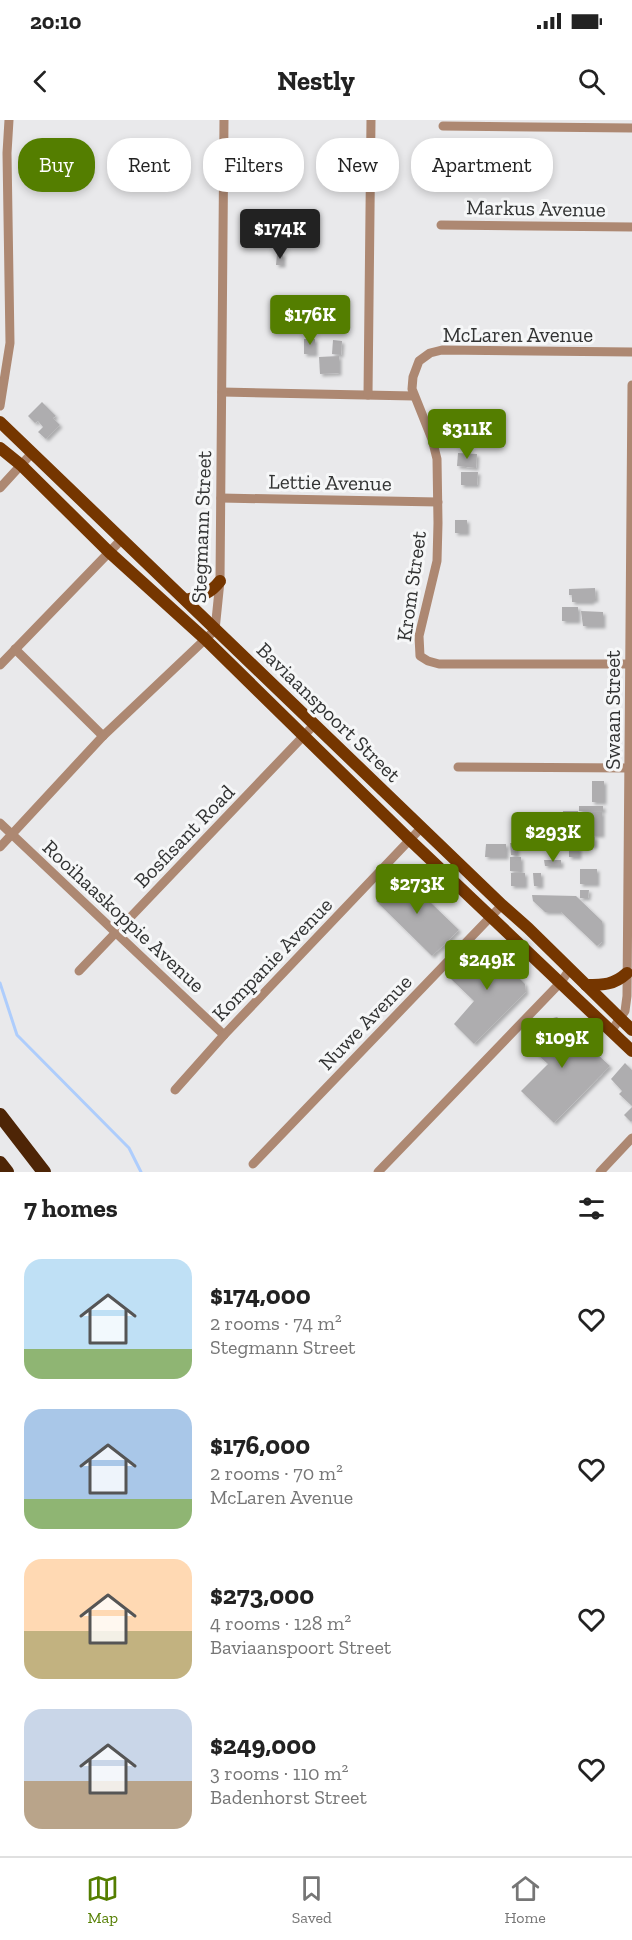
<!DOCTYPE html>
<html lang="en">
<head>
<meta charset="utf-8">
<style>
  body { margin:0; font-family:"Zilla Slab",serif; background:#f6f6f6; color:#222; height:100vh; display:flex; flex-direction:column; font-size:22px; white-space:nowrap }
  * { box-sizing:border-box; margin:0 }
  p { font-size:20px; color:#767676 }
  .icon { flex:none; width:33px; height:33px; fill:none; stroke:currentColor; stroke-width:2; stroke-linecap:round; stroke-linejoin:round }
  .map { position:relative; height:1052px; overflow:hidden }
  .details { display:flex; flex-direction:column; background:#fff; flex:1 }
  .details>* { flex:none }
  .hud { position:absolute; left:18px; top:18px; width:597px; height:54px; display:flex; gap:12px }
  .price { position:absolute; translate:-50% -51px; padding:0 14px; border-radius:6px; background:#547e00; color:#fff; font-size:20px; line-height:39px; filter:drop-shadow(0 2px 3px #0008) }
  .price::after { content:''; position:absolute; left:50%; top:36px; width:18px; height:14px; margin-left:-9px; background:inherit; clip-path:polygon(0 0,100% 0,50% 100%) }
  .price.selected { background:#222; color:#fff }
  ul { padding:0; list-style:none }
  li { display:flex; align-items:center; gap:18px; height:150px; padding:0 24px }
  li span { display:grid; place-items:center; flex:none; width:168px; height:120px; border-radius:18px; color:#555 }
  li>.icon { margin-inline-start:auto }
  span .icon { width:72px; height:72px; fill:#fffc; stroke-width:1 }
  li b { font-size:26px }
  h2 { display:flex; justify-content:space-between; align-items:center; height:72px; padding:0 24px; font-size:26px }
  .pill { padding:0 21px; border-radius:24px; background:#fff; box-shadow:0 3px 9px #0003; font-size:21px; line-height:54px }
  .pill.selected { background:#547e00; color:#fff }
  .status { display:flex; justify-content:space-between; align-items:center; height:42px; padding:0 30px; background:#fff; direction:ltr }
  .status svg { height:16px; fill:currentColor }
  header { display:flex; justify-content:space-between; align-items:center; height:78px; padding:0 24px; background:#fff; font-size:27px; font-weight:700 }
  .tab-bar { display:flex; justify-content:space-around; align-items:center; height:84px; border-top:2px solid #e0e0e0; background:#fff; font-size:16px; color:#767676 }
  .tab-bar a { display:grid; justify-items:center; gap:3px }
  .tab-bar .selected { color:#547e00 }
  .map>svg:first-child { display:block }
  .lines { fill:none; stroke-linecap:round; stroke-linejoin:round }
  .stream { stroke:#aecdfc; stroke-width:3 }
  .building { fill:#aeadaf; filter:url(#shadow) }
  .minor { stroke:#ad8872; stroke-width:9 }
  .major { stroke:#753600; stroke-width:12 }
  .highway { stroke:#4e2506; stroke-width:14 }
  .labels { text-anchor:middle; dominant-baseline:central; stroke-width:6; stroke-linejoin:round; paint-order:stroke }
  .street-label { font-size:21px; fill:#323333; stroke:#f6f7f8 }
</style>
</head>
<body>
<div class="status"><b>20:10</b><svg viewBox="0 0 49 12"><path d="M0 12V9h3v3zM5 12V6h3v6zM10 12V3h3v9zM15 12V0h3v12zM26 1h20v11H26zM47 4h2v5h-2z"/></svg></div>
<header><svg class="icon" aria-label="back" viewBox="0 0 24 24"><path d="M15 5l-7 7 7 7"/></svg>Nestly<svg class="icon" aria-label="search" viewBox="0 0 24 24"><circle cx="10" cy="10" r="6"/><path d="M15 15l6 6"/></svg></header>
<div class="map">
<svg width="632" height="1052" viewBox="0 0 632 1052">
  <defs>
    <filter id="shadow"><feDropShadow dx="2.5" dy="2.5" stdDeviation="1.5" flood-color="#0004"/></filter>
  </defs>
  <rect width="100%" height="100%" fill="#e9e9eb"/>
  <g class="lines">
    <!-- stream -->
    <path class="stream" d="M0 863 17 915 129 1028 141 1052"/>
  </g>
  <!-- building -->
  <g class="building">
    <path d="M277 134H283V145H276Z"/>
    <rect x="304" y="219" width="11" height="15"/>
    <path d="M333 220 342 221 341 235 332 234Z"/>
    <path d="M339 236V253L320 254 319 237Z"/>
    <path d="M42 282 56 296 53 298 60 305 46 319 38 312 43 307 38 301 35 303 28 296Z"/>
    <path d="M458 333 477 334 476 348 457 346Z"/>
    <path d="M461 352H478L477 365H461Z"/>
    <rect x="455" y="400" width="12" height="13"/>
    <path d="M595 468 596 480H592V482H572V475H569V469Z"/>
    <rect x="562" y="487" width="16" height="14"/>
    <path d="M581 491 603 492V506H583Z"/>
    <rect x="592" y="661" width="12" height="21"/>
    <rect x="579" y="686" width="24" height="5"/>
    <rect x="563" y="691" width="15" height="24"/>
    <rect x="588" y="692" width="14" height="23"/>
    <rect x="571" y="717" width="24" height="9"/>
    <rect x="558" y="720" width="9" height="6"/>
    <path d="M510 723H516L517 735H511Z"/>
    <path d="M486 724H506V737H485Z"/>
    <rect x="569" y="727" width="10" height="10"/>
    <path d="M510 737H521V752L510 751Z"/>
    <path d="M544 740H561V746H545Z"/>
    <rect x="580" y="749" width="17" height="15"/>
    <rect x="511" y="753" width="14" height="13"/>
    <path d="M533 753H541V766H534Z"/>
    <path d="M401 754 459 810 432 836 376 781Z"/>
    <path d="M580 770H589L588 778H580Z"/>
    <path d="M532 775 576 776 602 801V822L597 826 561 792H545L533 781Z"/>
    <path d="M484 820 511 845 508 847 525 864 526 872 474 924 454 904 474 881 451 859Z"/>
    <path d="M557 897 610 946 554 1003 521 971 548 944 527 925 553 898Z"/>
    <path d="M625 943 632 950V986L619 974 622 971 611 959Z"/>
    <path d="M632 987V1001L631 1002 624 995Z"/>
  </g>
  <g class="lines">
    <!-- minor -->
    <g class="minor">
      <path d="M443 6 632 8"/>
      <path d="M441 105 632 107"/>
      <path d="M222 272 414 276"/>
      <path d="M368 275 371 0"/>
      <path d="M0 286 10 223 7 33 9 0"/>
      <path d="M0 368 32 333"/>
      <path d="M221 378 438 382"/>
      <path d="M15 529 103 616"/>
      <path d="M630 544H439L428 541 420 536 419 516 437 441 438 403 437 339 432 319 412 269 413 257 419 241 430 233 442 230 632 232"/>
      <path d="M0 545 121 420"/>
      <path d="M458 647 630 648"/>
      <path d="M0 703 224 915"/>
      <path d="M0 727 103 616 215 510 220 461 224 0"/>
      <path d="M79 851 314 605"/>
      <path d="M612 910 625 891 627 876 632 265"/>
      <path d="M175 970 224 915 422 707"/>
      <path d="M253 1044 502 785"/>
      <path d="M378 1052 561 862 570 849"/>
      <path d="M600 1052 632 1018"/>
    </g>
    <!-- major -->
    <g class="major">
      <path d="M0 302 502 785 528 808 632 910"/>
      <path d="M0 328 21 345 109 432 205 519 411 721 632 931"/>
      <path d="M186 480C201 476 210 474 220 461"/>
      <path d="M586 865C603 865 614 865 627 853"/>
    </g>
    <!-- highway -->
    <g class="highway">
      <path d="M0 995 44 1052"/>
      <path d="M0 1043 7 1052"/>
    </g>
  </g>
  <g class="labels">
    <!-- street labels -->
    <g class="street-label">
      <text transform="translate(536 88) rotate(1)">Markus Avenue</text>
      <text x="518" y="214">McLaren Avenue</text>
      <text transform="translate(330 362) rotate(1)">Lettie Avenue</text>
      <text transform="translate(201 407) rotate(-88)">Stegmann Street</text>
      <text transform="translate(411 466) rotate(-82)">Krom Street</text>
      <text transform="translate(612 590) rotate(-90)">Swaan Street</text>
      <text transform="translate(329 592) rotate(44)">Baviaanspoort Street</text>
      <text transform="translate(184 716) rotate(-46)">Bosfisant Road</text>
      <text transform="translate(124 796) rotate(43)">Rooihaaskoppie Avenue</text>
      <text transform="translate(272 839) rotate(-46)">Kompanie Avenue</text>
      <text transform="translate(365 902) rotate(-46)">Nuwe Avenue</text>
    </g>
  </g>
</svg>
<b class="price selected" style="left:280px;top:140px">$174K</b>
<b class="price" style="left:310px;top:226px">$176K</b>
<b class="price" style="left:467px;top:340px">$311K</b>
<b class="price" style="left:553px;top:743px">$293K</b>
<b class="price" style="left:417px;top:795px">$273K</b>
<b class="price" style="left:487px;top:871px">$249K</b>
<b class="price" style="left:562px;top:949px">$109K</b>
<div class="hud">
<a class="pill selected">Buy</a>
<a class="pill">Rent</a>
<a class="pill">Filters</a>
<a class="pill">New</a>
<a class="pill">Apartment</a>
</div>
</div>
<section class="details">
<h2>7 homes<svg class="icon" aria-label="filters" viewBox="0 0 24 24"><path d="M4 7h16M4 17h16"/><circle cx="9" cy="7" r="2"/><circle cx="15" cy="17" r="2"/></svg></h2>
<ul>
<li><span style="background:linear-gradient(#bfe0f5 75%,#8fb573 0)"><svg class="icon" aria-label="home" viewBox="0 0 24 24"><path d="M3 11l9-7 9 7M6 9v11h12V9"/></svg></span><div><b>$174,000</b><p>2 rooms · 74 m²</p><p>Stegmann Street</p></div><svg class="icon" aria-label="heart" viewBox="0 0 24 24"><path d="M12 20l-8-8c-3-5 5-10 8-4 3-6 11-1 8 4z"/></svg></li>
<li><span style="background:linear-gradient(#a9c7e8 75%,#8fb573 0)"><svg class="icon" aria-label="home" viewBox="0 0 24 24"><path d="M3 11l9-7 9 7M6 9v11h12V9"/></svg></span><div><b>$176,000</b><p>2 rooms · 70 m²</p><p>McLaren Avenue</p></div><svg class="icon" aria-label="heart" viewBox="0 0 24 24"><path d="M12 20l-8-8c-3-5 5-10 8-4 3-6 11-1 8 4z"/></svg></li>
<li><span style="background:linear-gradient(#ffd9b3 60%,#c2b280 0)"><svg class="icon" aria-label="home" viewBox="0 0 24 24"><path d="M3 11l9-7 9 7M6 9v11h12V9"/></svg></span><div><b>$273,000</b><p>4 rooms · 128 m²</p><p>Baviaanspoort Street</p></div><svg class="icon" aria-label="heart" viewBox="0 0 24 24"><path d="M12 20l-8-8c-3-5 5-10 8-4 3-6 11-1 8 4z"/></svg></li>
<li><span style="background:linear-gradient(#c9d6e8 60%,#b9a48a 0)"><svg class="icon" aria-label="home" viewBox="0 0 24 24"><path d="M3 11l9-7 9 7M6 9v11h12V9"/></svg></span><div><b>$249,000</b><p>3 rooms · 110 m²</p><p>Badenhorst Street</p></div><svg class="icon" aria-label="heart" viewBox="0 0 24 24"><path d="M12 20l-8-8c-3-5 5-10 8-4 3-6 11-1 8 4z"/></svg></li>
</ul>
</section>
<nav class="tab-bar">
<a class="selected"><svg class="icon" aria-label="map" viewBox="0 0 24 24"><path d="M3 6l6-2 6 2 6-2v14l-6 2-6-2-6 2zM9 4v14M15 6v14"/></svg>Map</a>
<a><svg class="icon" aria-label="saved" viewBox="0 0 24 24"><path d="M7 4h10v16l-5-4-5 4z"/></svg>Saved</a>
<a><svg class="icon" aria-label="home" viewBox="0 0 24 24"><path d="M3 11l9-7 9 7M6 9v11h12V9"/></svg>Home</a>
</nav>
</body>
</html>
